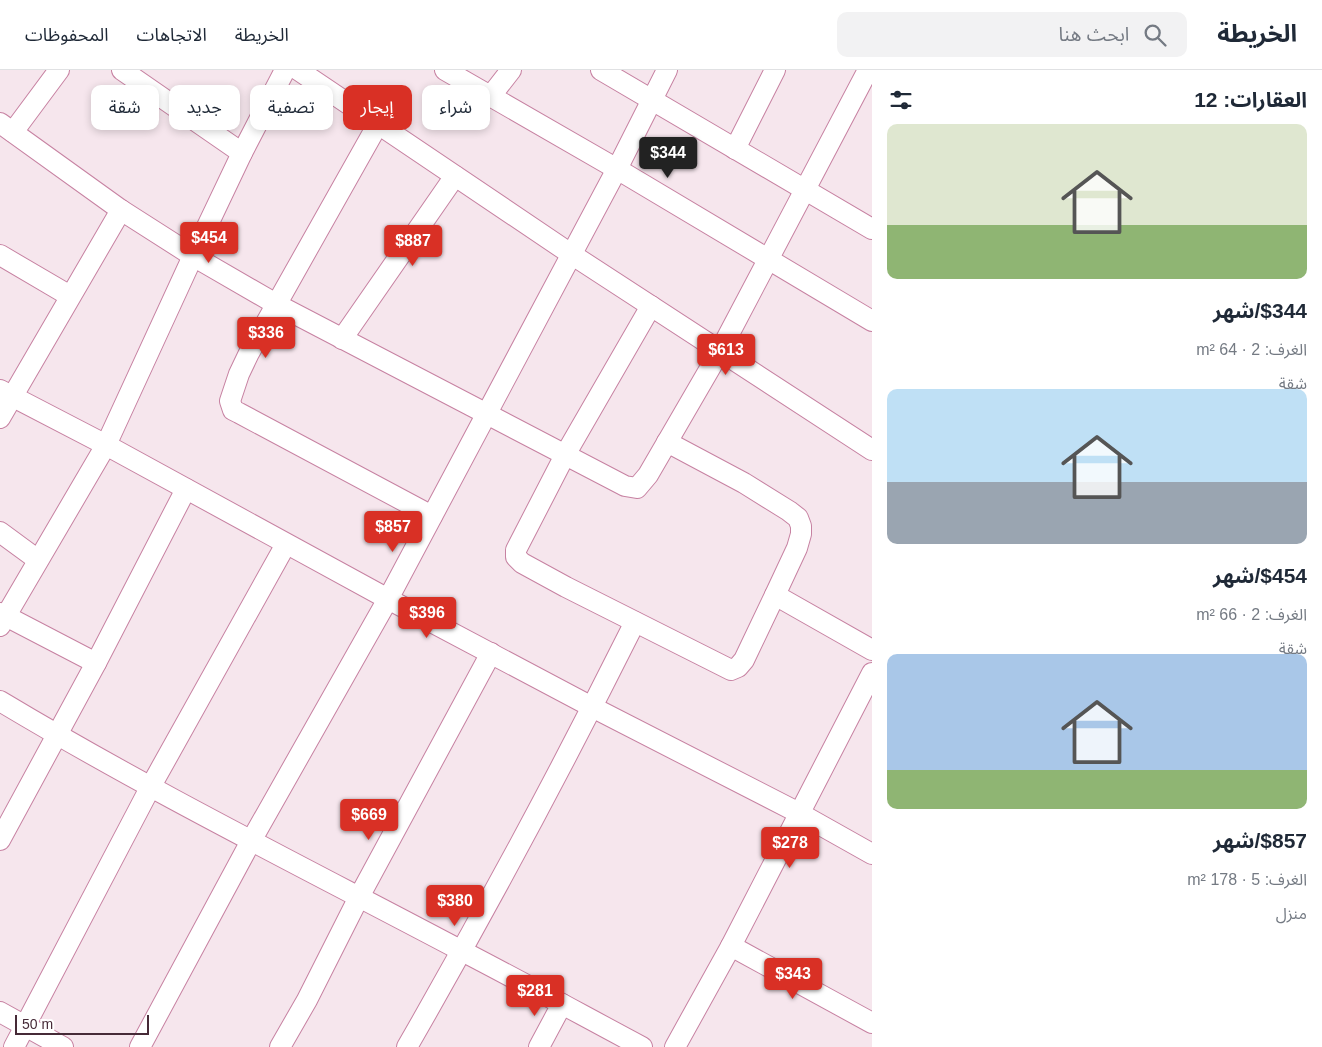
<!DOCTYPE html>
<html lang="ar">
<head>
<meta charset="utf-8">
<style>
  body { margin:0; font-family:Arial,"Noto Sans Arabic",sans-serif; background:#f2f2f3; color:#1f2937; direction:rtl; height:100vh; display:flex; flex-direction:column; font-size:19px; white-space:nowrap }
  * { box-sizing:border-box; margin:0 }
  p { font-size:16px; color:#747a83 }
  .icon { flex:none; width:28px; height:28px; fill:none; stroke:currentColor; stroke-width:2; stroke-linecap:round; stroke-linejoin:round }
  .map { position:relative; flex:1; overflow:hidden; direction:ltr }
  .side { display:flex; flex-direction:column; background:#fff; width:450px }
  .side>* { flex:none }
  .banner { position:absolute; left:15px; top:15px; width:475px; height:45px; direction:rtl; display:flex; gap:10px }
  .scale { position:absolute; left:15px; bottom:12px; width:134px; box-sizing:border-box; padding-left:5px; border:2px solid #462a37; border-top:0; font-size:14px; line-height:18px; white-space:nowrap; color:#462a37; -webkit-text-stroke:4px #fff; paint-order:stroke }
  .price { position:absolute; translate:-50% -42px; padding:0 11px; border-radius:5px; background:#d93025; color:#fff; font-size:16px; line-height:32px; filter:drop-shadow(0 1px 2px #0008) }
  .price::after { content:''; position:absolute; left:50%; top:30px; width:15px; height:11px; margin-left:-8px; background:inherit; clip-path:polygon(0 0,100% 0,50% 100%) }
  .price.selected { background:#222; color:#fff }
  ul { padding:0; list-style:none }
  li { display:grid; align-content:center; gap:10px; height:265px; padding:0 15px }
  li span { display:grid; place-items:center; height:155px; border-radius:10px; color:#555 }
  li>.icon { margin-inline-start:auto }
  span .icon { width:90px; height:90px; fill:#fffc; stroke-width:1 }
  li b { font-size:21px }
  h2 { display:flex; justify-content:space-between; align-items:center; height:60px; padding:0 15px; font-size:21px }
  .pill { padding:0 18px; border-radius:10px; background:#fff; box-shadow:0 2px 8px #0003; font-size:18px; line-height:45px }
  .pill.selected { background:#d93025; color:#fff }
  header { display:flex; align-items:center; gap:30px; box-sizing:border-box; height:70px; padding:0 25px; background:#fff; border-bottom:1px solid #e0e1e3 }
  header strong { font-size:24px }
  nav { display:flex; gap:28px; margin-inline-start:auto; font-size:18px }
  .search { width:350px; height:45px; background:#f2f2f3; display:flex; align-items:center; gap:12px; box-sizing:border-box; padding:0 18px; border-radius:10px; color:#747a83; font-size:19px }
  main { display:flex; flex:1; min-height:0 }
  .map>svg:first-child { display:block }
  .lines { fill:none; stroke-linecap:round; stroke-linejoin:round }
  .minor-casing { stroke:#c782a2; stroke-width:22 }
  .minor { stroke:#fff; stroke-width:20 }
</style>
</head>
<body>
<header>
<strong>الخريطة</strong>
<div class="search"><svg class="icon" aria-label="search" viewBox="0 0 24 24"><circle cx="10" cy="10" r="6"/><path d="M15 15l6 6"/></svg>ابحث هنا</div>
<nav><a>الخريطة</a><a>الاتجاهات</a><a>المحفوظات</a></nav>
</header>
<main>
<section class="side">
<h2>العقارات: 12<svg class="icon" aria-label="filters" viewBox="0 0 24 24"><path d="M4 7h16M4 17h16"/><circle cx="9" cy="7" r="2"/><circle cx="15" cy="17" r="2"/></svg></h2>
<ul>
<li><span style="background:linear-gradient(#dfe7d0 65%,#8fb573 0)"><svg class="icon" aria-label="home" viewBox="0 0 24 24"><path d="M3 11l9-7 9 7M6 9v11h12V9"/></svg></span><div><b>$344/شهر</b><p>الغرف: 2 · 64 m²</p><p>شقة</p></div></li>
<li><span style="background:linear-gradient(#bfe0f5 60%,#9aa5b1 0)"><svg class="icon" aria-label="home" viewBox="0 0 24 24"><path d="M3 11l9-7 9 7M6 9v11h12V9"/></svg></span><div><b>$454/شهر</b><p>الغرف: 2 · 66 m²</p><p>شقة</p></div></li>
<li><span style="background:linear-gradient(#a9c7e8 75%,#8fb573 0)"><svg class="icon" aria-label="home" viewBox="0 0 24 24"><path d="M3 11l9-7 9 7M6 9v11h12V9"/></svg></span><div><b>$857/شهر</b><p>الغرف: 5 · 178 m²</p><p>منزل</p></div></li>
</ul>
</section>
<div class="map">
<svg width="872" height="977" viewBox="0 0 872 977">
  <rect width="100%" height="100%" fill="#f6e6ed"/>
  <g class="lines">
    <defs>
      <g id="minor">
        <path d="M122 0 242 83"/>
        <path d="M298 0 571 184 872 380"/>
        <path d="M445 0 617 99 872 251"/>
        <path d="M601 0 872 159"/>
        <path d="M490 27 511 0"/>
        <path d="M0 53 121 140 193 186 276 234 625 416 637 418 648 405 720 281 868 0"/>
        <path d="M378 54 249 283 239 304 230 331 233 340 239 343 432 446"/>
        <path d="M13 62 59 0"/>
        <path d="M735 79 775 0"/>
        <path d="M0 185 70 226"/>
        <path d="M651 236 565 385 516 480V487L522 493 566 517 731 600 738 597 744 590 775 525"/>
        <path d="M342 269 455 106"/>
        <path d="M0 320 106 375 388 529 592 637 799 743 872 784"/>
        <path d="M0 348 121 140"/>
        <path d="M667 372 744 413 789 441 798 448 801 456V464L797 478 775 525 872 580"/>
        <path d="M0 462 38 490"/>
        <path d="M0 543 96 593"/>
        <path d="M0 556 106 375 193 186 242 83 285 0"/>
        <path d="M0 631C150 721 307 799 462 881 522 912 582 945 642 977"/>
        <path d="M0 770 96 593 186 419"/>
        <path d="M731 876 872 953"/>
        <path d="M0 942 63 977"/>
        <path d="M14 977 151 716 286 474"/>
        <path d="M140 977 251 771 388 529 617 99 667 0"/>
        <path d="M280 977 307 930 359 827 491 583"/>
        <path d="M407 977C487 838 563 696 635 552"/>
        <path d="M539 977 562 934"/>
        <path d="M675 977 731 876 872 603"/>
      </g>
    </defs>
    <!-- minor casing -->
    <use href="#minor" class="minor-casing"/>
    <!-- minor -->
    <use href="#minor" class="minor"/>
  </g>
</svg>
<div class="scale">50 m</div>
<b class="price selected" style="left:668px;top:109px">$344</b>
<b class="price" style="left:209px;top:194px">$454</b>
<b class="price" style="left:413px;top:197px">$887</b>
<b class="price" style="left:266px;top:289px">$336</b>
<b class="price" style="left:726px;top:306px">$613</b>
<b class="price" style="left:393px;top:483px">$857</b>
<b class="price" style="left:427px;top:569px">$396</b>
<b class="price" style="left:369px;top:771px">$669</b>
<b class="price" style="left:790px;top:799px">$278</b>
<b class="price" style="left:455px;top:857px">$380</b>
<b class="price" style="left:793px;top:930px">$343</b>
<b class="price" style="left:535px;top:947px">$281</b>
<div class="banner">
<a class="pill">شراء</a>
<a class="pill selected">إيجار</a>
<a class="pill">تصفية</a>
<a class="pill">جديد</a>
<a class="pill">شقة</a>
</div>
</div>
</main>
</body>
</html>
